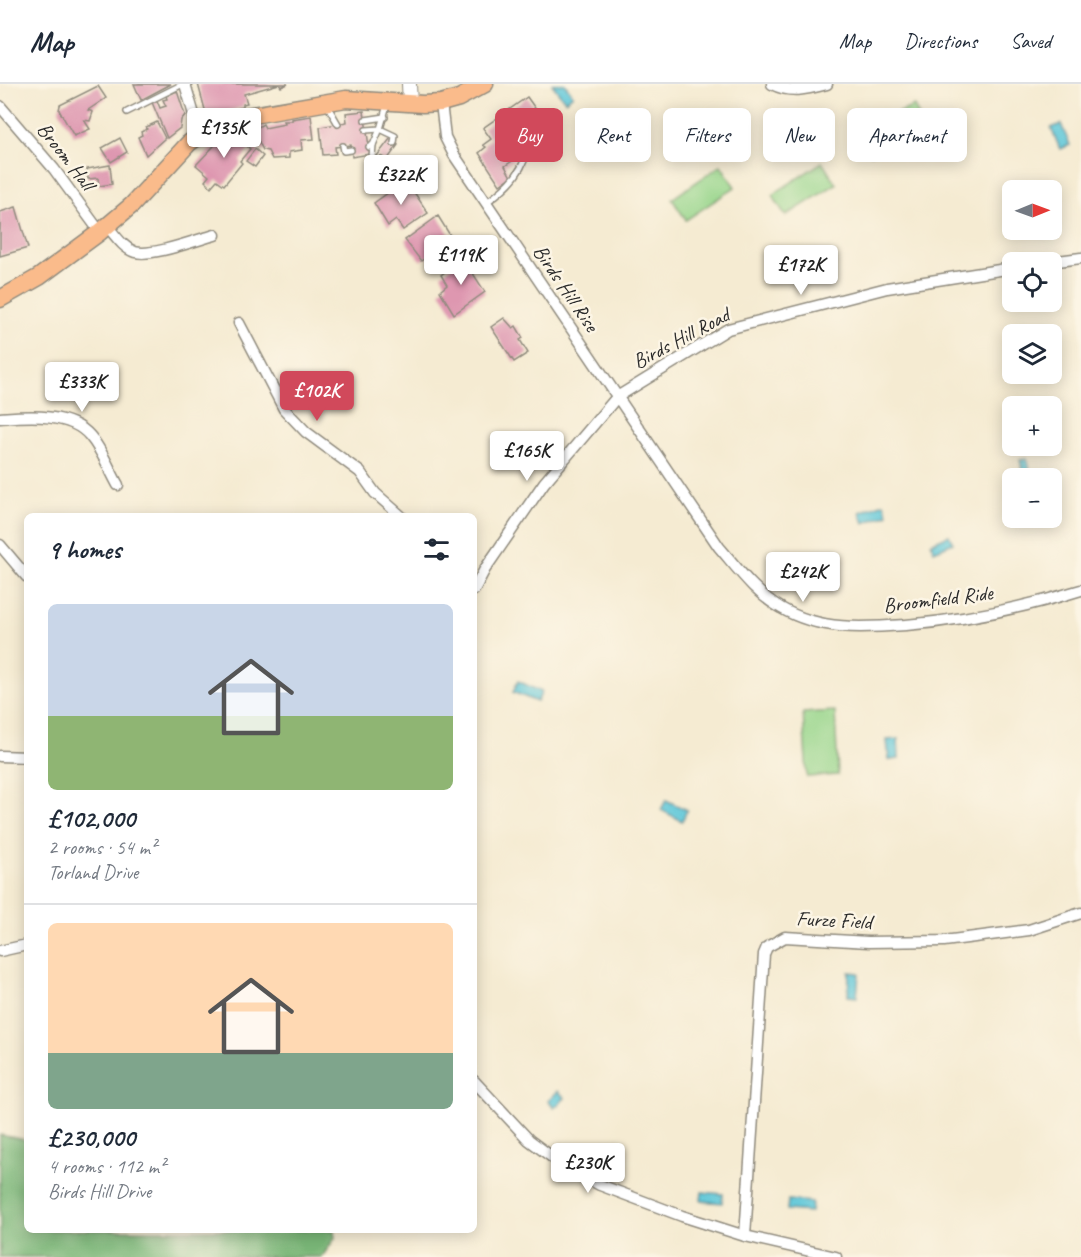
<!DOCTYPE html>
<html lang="en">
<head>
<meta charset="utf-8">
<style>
  body { margin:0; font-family:Caveat,sans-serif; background:#f6f6f7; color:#1f2937; height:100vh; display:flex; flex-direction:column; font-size:22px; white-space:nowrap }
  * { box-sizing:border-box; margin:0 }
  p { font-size:20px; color:#747a83 }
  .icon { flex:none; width:33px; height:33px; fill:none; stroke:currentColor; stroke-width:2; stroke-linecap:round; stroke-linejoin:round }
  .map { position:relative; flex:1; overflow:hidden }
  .panel { position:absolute; left:24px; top:429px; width:453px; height:720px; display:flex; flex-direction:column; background:#fff; border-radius:9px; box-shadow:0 3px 15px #0003 }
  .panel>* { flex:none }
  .banner { position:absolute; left:495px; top:24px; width:495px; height:54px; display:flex; gap:12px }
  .needle { width:39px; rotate:89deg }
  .buttons { position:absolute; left:1002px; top:96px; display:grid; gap:12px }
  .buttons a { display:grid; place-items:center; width:60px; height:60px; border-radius:9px; background:#fff; box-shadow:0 3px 15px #0003; font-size:30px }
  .price { position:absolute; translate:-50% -51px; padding:0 14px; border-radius:6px; background:#fff; color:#222; font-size:20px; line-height:39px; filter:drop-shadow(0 2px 3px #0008) }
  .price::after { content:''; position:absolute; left:50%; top:36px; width:18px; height:14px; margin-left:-9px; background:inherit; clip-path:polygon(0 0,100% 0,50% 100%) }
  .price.selected { background:#d1495b; color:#fff }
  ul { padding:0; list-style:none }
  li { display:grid; align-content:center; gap:12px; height:318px; padding:0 24px }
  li+li { border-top:2px solid #e0e1e3 }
  li span { display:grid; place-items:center; height:186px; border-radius:9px; color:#555 }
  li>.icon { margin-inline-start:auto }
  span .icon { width:108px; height:108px; fill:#fffc; stroke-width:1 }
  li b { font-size:26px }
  h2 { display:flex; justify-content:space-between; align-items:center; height:72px; padding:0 24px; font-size:26px }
  .pill { padding:0 21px; border-radius:9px; background:#fff; box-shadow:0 3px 15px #0003; font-size:21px; line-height:54px }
  .pill.selected { background:#d1495b; color:#fff }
  header { display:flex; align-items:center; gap:36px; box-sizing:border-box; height:84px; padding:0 30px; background:#fff; border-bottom:2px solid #e0e1e3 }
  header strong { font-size:28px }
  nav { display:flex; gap:33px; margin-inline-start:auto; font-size:21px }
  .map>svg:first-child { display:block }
  .green { fill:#97d58b; stroke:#61805b; stroke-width:1.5 }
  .forest { fill:#79b677; stroke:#527051; stroke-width:1.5 }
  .water { fill:#5ec7d9; stroke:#447982; stroke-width:1.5 }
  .building { fill:#de97b0 }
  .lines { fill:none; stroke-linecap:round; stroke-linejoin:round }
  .service-casing { stroke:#908b7e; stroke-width:8 }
  .minor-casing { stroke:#908b7e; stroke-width:13 }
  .tertiary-casing { stroke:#908b7e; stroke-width:16 }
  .primary-casing { stroke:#908b7e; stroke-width:19 }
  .service { stroke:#fff; stroke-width:5 }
  .minor { stroke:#fff; stroke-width:10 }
  .tertiary { stroke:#fff; stroke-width:14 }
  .primary { stroke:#fabb8b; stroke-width:16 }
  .labels { text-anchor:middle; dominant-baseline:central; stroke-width:5; stroke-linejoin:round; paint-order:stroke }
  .street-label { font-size:21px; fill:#2b2b2b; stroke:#fcf5e5 }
</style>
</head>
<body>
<header>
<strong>Map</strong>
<nav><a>Map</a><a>Directions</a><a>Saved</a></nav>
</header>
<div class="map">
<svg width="1081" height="1173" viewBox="0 0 1081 1173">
  <rect width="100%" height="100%" fill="#fcf5e5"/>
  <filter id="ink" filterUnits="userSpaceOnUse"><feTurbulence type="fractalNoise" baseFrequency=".0167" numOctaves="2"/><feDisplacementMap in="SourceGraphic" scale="12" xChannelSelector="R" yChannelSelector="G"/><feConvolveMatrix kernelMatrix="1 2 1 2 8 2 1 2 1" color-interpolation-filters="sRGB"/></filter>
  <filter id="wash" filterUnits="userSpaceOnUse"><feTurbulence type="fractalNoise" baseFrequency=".008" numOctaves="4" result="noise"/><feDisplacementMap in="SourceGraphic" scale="24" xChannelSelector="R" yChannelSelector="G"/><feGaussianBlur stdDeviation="1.35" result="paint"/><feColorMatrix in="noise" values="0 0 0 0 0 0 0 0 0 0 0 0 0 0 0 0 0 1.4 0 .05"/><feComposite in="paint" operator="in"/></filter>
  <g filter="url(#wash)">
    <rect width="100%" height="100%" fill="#f5ebd2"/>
    <!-- green -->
    <g class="green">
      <path d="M914 22 925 45 871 70 860 46Z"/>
      <path d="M822 78 836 100 786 132 772 111Z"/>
      <path d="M721 81 735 103 686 136 672 115Z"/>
      <path d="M835 627 838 691 807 693 803 629Z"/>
    </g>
    <!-- forest -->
    <path class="forest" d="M0 1051 27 1056V1146H334L335 1154 322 1173H0Z"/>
    <!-- water -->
    <g class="water">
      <path d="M552 0H565L573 11 565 17Z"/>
      <path d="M1061 40 1070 61 1060 65 1051 44Z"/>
      <path d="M1027 375 1032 394H1024L1020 376Z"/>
      <path d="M884 419 888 430 864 439 860 428Z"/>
      <path d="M949 451 953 459 934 467 931 459Z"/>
      <path d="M518 597 542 608 537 618 513 608Z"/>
      <path d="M898 655 899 675 889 676 887 656Z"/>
      <path d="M666 716 687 726 682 737 661 726Z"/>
      <path d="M849 888 859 889 857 913 848 912Z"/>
      <path d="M558 1007 565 1014 554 1024 548 1017Z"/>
      <path d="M702 1108 723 1110 722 1119 701 1117Z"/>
      <path d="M788 1116 812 1118 811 1128 787 1126Z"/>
    </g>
    <g id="blocks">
      <!-- building -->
      <g class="building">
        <path d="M134 0H171L141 16Z"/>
        <path d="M198 0H288L281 3 279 0 244 10 247 19 243 20V23L207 33Z"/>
        <path d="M98 2 106 14 88 26 93 28 90 37 84 36 90 45 74 52 59 26 60 21Z"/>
        <path d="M177 7 185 31 181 36 180 44 167 54 151 16 156 14 160 24 166 22 163 16 167 15 166 12Z"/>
        <path d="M527 13 544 37 511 61 518 73 505 82 511 93 500 101 479 69 486 63 483 61 491 55 483 44Z"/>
        <path d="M364 27 370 70 352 73 351 61 335 63 336 70 323 71 320 43 347 38 346 29Z"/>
        <path d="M311 32 314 55 301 56 302 66 289 68V74L272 75 268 67 263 66 253 46 263 40 265 44 285 40 284 37H292V35Z"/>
        <path d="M157 38 165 54 146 71 138 53 142 51 141 48 147 45 146 43Z"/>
        <path d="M230 45 250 65 240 77 242 79 224 101 217 96 211 103 205 97 209 92 196 81Z"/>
        <path d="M120 54 127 68 111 78 102 64Z"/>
        <path d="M390 55 398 61 385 79 377 72Z"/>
        <path d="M255 65 263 72 255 83 246 77Z"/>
        <path d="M110 81 112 100 99 102 98 94 88 95 87 85Z"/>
        <path d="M406 96 428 129 403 146 396 136 388 142 374 119Z"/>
        <path d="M16 123 28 164 0 172V128Z"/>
        <path d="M438 132 458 164 434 181 428 172 421 177 405 156Z"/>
        <path d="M463 174 485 208 454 230 440 207 447 201 441 191Z"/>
        <path d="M504 234 513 244 516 242 523 254 520 256 528 269 514 278 491 243Z"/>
      </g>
    </g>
  </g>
  <g filter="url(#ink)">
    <use href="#blocks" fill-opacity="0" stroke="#908b7e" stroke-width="1.5"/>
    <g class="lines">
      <defs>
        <g id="service">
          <path d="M327 21 338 40"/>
          <path d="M127 28 183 0"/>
          <path d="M365 36 385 33"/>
          <path d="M366 46 380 45 387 21"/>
          <path d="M373 61 372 73 378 78 381 76"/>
          <path d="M343 62 344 67 351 66"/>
          <path d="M369 63 373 61 380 45 395 52 394 59"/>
          <path d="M487 118C508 103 527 85 528 58"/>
        </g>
        <g id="minor">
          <path d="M185 0 200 51"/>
          <path d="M772 0C791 10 808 5 827 0"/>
          <path d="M441 19 445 53 454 71 719 463C738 485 756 510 781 524 820 547 863 544 906 541 966 536 1023 524 1081 506"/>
          <path d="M0 22 54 85 100 148"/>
          <path d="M107 142C115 151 123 164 135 168 152 173 196 156 215 151"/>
          <path d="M1050 178 1081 174"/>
          <path d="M239 239 284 325 306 348 360 388 375 409 401 432"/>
          <path d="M0 334C27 332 70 328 90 352 102 366 109 385 118 401"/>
          <path d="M0 461 27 493"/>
          <path d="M474 506 485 485 544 399 617 313 728 245 887 204 1012 184"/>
          <path d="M0 672 27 673"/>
          <path d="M0 867 27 861"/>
          <path d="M474 997 529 1056 560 1079 600 1101 682 1132 745 1152 836 1173"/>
          <path d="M745 1152 764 870 767 863 785 853 868 858 944 857 1029 846 1081 829"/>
        </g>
        <path id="tertiary" d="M409 0 410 20"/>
        <path id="primary" d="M0 215 39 193 100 148 132 121 189 59 209 45 247 32 346 15 423 20 441 19 459 14 485 0"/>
      </defs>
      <!-- service casing -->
      <use href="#service" class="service-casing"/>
      <!-- minor casing -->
      <use href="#minor" class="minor-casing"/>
      <!-- tertiary casing -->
      <use href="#tertiary" class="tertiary-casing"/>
      <!-- primary casing -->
      <use href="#primary" class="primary-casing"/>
      <!-- service -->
      <use href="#service" class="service"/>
      <!-- minor -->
      <use href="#minor" class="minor"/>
      <!-- tertiary -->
      <use href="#tertiary" class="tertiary"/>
      <!-- primary -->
      <use href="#primary" class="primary"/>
    </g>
  </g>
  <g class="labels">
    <!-- street labels -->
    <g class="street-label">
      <text transform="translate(66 72) rotate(52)">Broom Hall</text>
      <text transform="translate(566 204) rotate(56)">Birds Hill Rise</text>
      <text transform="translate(681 254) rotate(-28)">Birds Hill Road</text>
      <text transform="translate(938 515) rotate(-7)">Broomfield Ride</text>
      <text transform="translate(834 836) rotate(3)">Furze Field</text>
    </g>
  </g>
</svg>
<div class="buttons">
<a><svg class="needle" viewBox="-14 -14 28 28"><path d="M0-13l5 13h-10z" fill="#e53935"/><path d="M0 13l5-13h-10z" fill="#747a83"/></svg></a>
<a><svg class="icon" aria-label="locate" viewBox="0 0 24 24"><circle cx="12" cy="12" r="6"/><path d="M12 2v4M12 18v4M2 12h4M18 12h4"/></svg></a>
<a><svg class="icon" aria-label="layers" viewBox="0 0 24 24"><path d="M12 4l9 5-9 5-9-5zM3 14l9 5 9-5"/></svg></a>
<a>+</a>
<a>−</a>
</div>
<b class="price" style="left:224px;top:75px">£135K</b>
<b class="price" style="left:401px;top:122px">£322K</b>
<b class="price" style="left:461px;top:202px">£119K</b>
<b class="price" style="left:801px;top:212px">£172K</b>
<b class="price" style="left:82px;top:329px">£333K</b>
<b class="price selected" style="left:317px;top:338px">£102K</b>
<b class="price" style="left:527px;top:398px">£165K</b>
<b class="price" style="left:803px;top:519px">£242K</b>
<b class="price" style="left:588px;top:1110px">£230K</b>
<div class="banner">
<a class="pill selected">Buy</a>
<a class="pill">Rent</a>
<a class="pill">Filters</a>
<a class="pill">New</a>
<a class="pill">Apartment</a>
</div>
<section class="panel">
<h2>9 homes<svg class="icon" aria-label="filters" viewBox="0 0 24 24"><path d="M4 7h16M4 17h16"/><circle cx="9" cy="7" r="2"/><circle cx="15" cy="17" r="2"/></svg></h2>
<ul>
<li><span style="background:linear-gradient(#c9d6e8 60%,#8fb573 0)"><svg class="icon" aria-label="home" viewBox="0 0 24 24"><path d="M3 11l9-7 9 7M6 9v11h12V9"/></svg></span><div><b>£102,000</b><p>2 rooms · 54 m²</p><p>Torland Drive</p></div></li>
<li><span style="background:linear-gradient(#ffd9b3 70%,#7fa58c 0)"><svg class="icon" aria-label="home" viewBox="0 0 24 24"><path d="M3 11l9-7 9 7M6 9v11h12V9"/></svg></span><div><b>£230,000</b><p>4 rooms · 112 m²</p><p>Birds Hill Drive</p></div></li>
</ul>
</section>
</div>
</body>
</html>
